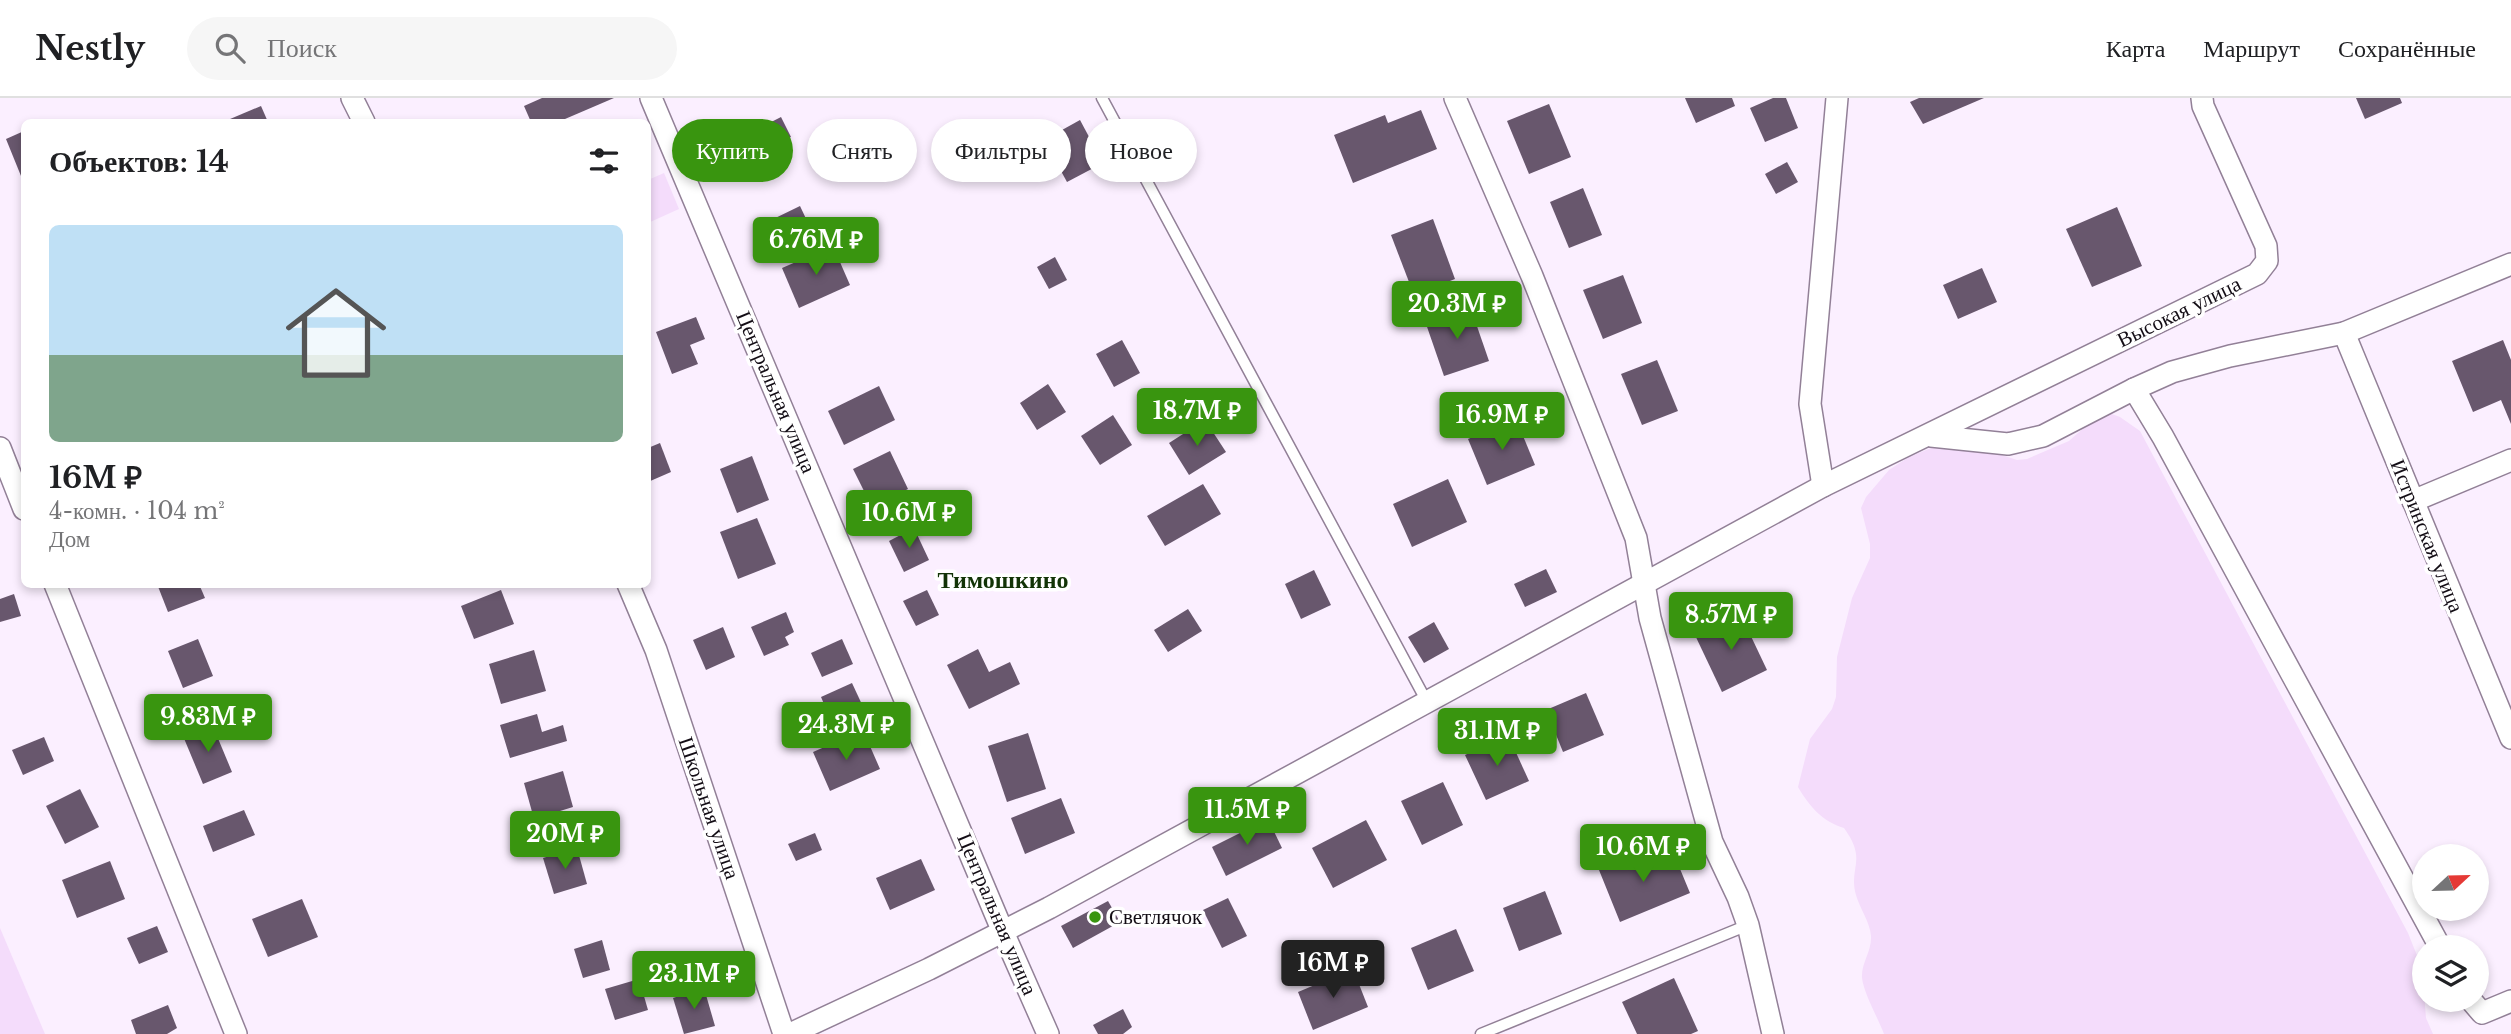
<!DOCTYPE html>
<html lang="ru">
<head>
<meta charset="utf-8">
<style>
  body { margin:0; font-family:"Libre Baskerville",serif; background:#f6f6f6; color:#202124; height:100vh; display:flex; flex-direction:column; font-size:26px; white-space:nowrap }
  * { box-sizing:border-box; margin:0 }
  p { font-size:23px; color:#757577 }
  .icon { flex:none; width:38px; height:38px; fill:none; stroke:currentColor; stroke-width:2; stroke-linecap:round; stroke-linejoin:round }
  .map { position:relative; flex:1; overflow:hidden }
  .side { position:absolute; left:21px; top:21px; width:630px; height:469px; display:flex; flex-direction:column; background:#fff; border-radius:10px; box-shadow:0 4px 10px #0003 }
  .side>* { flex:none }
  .top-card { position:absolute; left:672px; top:21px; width:665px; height:63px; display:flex; gap:14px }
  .needle { width:46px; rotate:68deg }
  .controls { position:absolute; left:2412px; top:746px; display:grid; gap:14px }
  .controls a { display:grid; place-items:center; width:77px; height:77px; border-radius:50%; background:#fff; box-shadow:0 4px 10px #0003; font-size:35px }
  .price { position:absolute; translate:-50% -60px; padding:0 16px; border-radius:7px; background:#39950f; color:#fff; font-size:23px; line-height:46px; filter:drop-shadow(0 2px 4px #0008) }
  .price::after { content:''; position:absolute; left:50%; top:42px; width:21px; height:16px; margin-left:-10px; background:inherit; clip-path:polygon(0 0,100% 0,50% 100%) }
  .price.active { background:#222; color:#fff }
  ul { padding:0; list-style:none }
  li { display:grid; align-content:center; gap:14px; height:371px; padding:0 28px }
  li span { display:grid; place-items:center; height:217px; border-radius:10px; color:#555 }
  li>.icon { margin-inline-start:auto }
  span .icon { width:126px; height:126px; fill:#fffc; stroke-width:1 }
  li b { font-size:30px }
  h2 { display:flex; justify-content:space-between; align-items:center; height:84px; padding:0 28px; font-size:30px }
  .pill { padding:0 24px; border-radius:32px; background:#fff; box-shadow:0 4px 10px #0003; font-size:24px; line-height:63px }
  .pill.active { background:#39950f; color:#fff }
  header { display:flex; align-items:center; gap:42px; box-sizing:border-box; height:98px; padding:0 35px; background:#fff; border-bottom:2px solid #e0e0e0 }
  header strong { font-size:33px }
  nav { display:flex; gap:38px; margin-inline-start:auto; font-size:24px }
  .search { width:490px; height:63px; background:#f6f6f6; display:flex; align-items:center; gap:18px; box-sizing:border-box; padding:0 24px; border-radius:38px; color:#757577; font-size:26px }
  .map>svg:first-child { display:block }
  .green { fill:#f4dcfb }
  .building { fill:#68576d }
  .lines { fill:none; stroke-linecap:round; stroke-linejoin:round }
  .lane-casing { stroke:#928097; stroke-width:13 }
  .street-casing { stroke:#928097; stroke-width:24 }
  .lane { stroke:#fff; stroke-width:10 }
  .street { stroke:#fff; stroke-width:21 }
  .poi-dot { fill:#39950f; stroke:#fff; stroke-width:2.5 }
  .labels { text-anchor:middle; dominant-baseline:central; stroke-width:7; stroke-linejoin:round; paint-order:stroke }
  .street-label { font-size:21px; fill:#130d15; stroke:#fff }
  .poi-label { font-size:21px; fill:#130d15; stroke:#fff; text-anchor:start }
  .quarter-label { font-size:24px; font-weight:bold; fill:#123306; stroke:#fff }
</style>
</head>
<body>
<header>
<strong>Nestly</strong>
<div class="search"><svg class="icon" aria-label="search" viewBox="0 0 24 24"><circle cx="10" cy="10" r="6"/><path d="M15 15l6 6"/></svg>Поиск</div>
<nav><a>Карта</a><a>Маршрут</a><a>Сохранённые</a></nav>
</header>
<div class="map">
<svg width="2511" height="936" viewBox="0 0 2511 936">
  <rect width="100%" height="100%" fill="#fbefff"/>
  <!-- green -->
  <g class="green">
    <path d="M664 75 679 111 648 125V82Z"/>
    <path d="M2109 315 2120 319 2140 333 2408 835 2422 870 2426 920 2433 936H1884C1878 920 1864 896 1862 880 1861 865 1872 853 1871 838 1870 824 1860 811 1856 797 1848 769 1868 763 1844 730 1823 724 1809 708 1798 689L1810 641 1832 611 1836 599 1837 559 1852 500 1870 460V446L1861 410 1866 399 1889 372 1909 359 1931 350 1943 346H1968L2017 362 2027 361 2069 343 2096 319Z"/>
    <path d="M0 830 45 936H0Z"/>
  </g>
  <!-- building -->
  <g class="building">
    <path d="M542 0H614L558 24H531L524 8Z"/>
    <path d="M1685 0H1732L1735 8 1696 25Z"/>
    <path d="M1773 0H1786L1798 30 1765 44 1750 10Z"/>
    <path d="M1919 0H1984L1923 26 1910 4Z"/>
    <path d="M2356 0H2400L2402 5 2365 21Z"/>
    <path d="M1549 6 1571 59 1529 76 1507 23Z"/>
    <path d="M261 8 268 24H223Z"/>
    <path d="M1421 12 1437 51 1353 85 1334 37 1385 17 1388 25Z"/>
    <path d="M781 19 791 39 766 51 771 61 752 71 747 61 733 67 724 48Z"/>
    <path d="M1080 22 1103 65 1067 84 1044 42Z"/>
    <path d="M24 33V76L21 78 6 41Z"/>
    <path d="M1787 64 1798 84 1776 96 1765 76Z"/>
    <path d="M1583 90 1602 137 1569 150 1550 104Z"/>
    <path d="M800 108 809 127 793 135 797 143 773 155 759 128Z"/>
    <path d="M2117 109 2142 168 2092 189 2066 131Z"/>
    <path d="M1433 121 1455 181 1414 197 1391 137Z"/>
    <path d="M833 148 850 187 799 210 782 170Z"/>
    <path d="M1055 159 1067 182 1049 191 1037 169Z"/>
    <path d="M1982 170 1997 204 1958 221 1943 187Z"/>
    <path d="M1623 177 1642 225 1603 241 1583 192Z"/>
    <path d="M1470 208 1489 263 1444 278 1425 223Z"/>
    <path d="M696 219 705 241 690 247 698 266 672 276 656 234Z"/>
    <path d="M1122 242 1140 275 1114 289 1096 256Z"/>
    <path d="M2503 242 2511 262V326L2501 302 2473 314 2452 263Z"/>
    <path d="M1657 262 1678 313 1642 327 1621 276Z"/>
    <path d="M1048 286 1066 314 1037 332 1020 305Z"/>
    <path d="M879 288 895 322 844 347 828 313Z"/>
    <path d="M1113 317 1132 347 1100 367 1081 338Z"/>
    <path d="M1516 321 1535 367 1487 387 1468 341Z"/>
    <path d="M1205 322 1226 354 1189 377 1169 345Z"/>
    <path d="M660 345 671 374 648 384V350Z"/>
    <path d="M890 353 908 391 886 402 882 394 868 401 853 371Z"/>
    <path d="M752 358 769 402 737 415 720 371Z"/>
    <path d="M1448 381 1467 424 1412 449 1393 406Z"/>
    <path d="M1203 386 1221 416 1165 448 1147 418Z"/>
    <path d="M757 420 776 466 738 481 720 434Z"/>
    <path d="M914 430 929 462 904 474 889 443Z"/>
    <path d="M1546 471 1557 494 1525 509 1514 486Z"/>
    <path d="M1314 472 1331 507 1301 521 1285 486Z"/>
    <path d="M157 486H199L205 500 168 514Z"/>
    <path d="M501 492 514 526 474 541 461 508Z"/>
    <path d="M927 492 939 517 916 528 903 503Z"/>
    <path d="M14 496 21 518 0 524V501Z"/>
    <path d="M1188 511 1202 533 1168 554 1154 532Z"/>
    <path d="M1739 513 1767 572 1722 594 1694 535Z"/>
    <path d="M786 514 794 534 785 539 789 547 764 558 751 529Z"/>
    <path d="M1434 524 1449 551 1424 565 1408 539Z"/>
    <path d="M723 529 735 559 706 572 693 542Z"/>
    <path d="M198 541 213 578 183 590 168 553Z"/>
    <path d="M842 541 853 566 822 579 811 555Z"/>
    <path d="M978 551 989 574 1010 564 1020 586 969 611 947 567Z"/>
    <path d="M534 552 546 593 501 606 489 566Z"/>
    <path d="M852 585 865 613 833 627 821 599Z"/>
    <path d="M1586 595 1604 637 1563 654 1546 612Z"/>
    <path d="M537 616 542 634 563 627 567 643 510 660 500 627Z"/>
    <path d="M212 626 232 674 203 686 183 638Z"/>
    <path d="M1028 635 1046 691 1007 704 988 648Z"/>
    <path d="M1508 637 1529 683 1486 702 1465 657Z"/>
    <path d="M44 639 54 663 23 677 12 652Z"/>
    <path d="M866 639 880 671 830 693 813 654 843 641 846 648Z"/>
    <path d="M563 673 573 709 534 721 524 685Z"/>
    <path d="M1443 684 1463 727 1422 747 1401 703Z"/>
    <path d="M80 691 99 729 65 746 46 708Z"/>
    <path d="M1061 700 1075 735 1025 756 1011 720Z"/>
    <path d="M244 712 255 737 213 754 203 728Z"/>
    <path d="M1268 721 1282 750 1226 778 1212 749Z"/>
    <path d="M1366 722 1387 762 1333 790 1312 750Z"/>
    <path d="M815 735 822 752 796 763 788 746Z"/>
    <path d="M1659 748 1668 770 1678 766 1690 795 1620 824 1599 772Z"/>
    <path d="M577 750 587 786 554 796 543 760Z"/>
    <path d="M921 761 935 792 890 812 876 780Z"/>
    <path d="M110 763 125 801 77 820 62 782Z"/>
    <path d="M1545 793 1562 836 1519 853 1503 810Z"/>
    <path d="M1228 800 1247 838 1222 850 1203 812Z"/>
    <path d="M302 801 318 839 268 859 252 821Z"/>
    <path d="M1108 803 1120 824 1073 850 1061 828Z"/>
    <path d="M157 828 168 854 139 866 127 840Z"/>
    <path d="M1456 831 1474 873 1428 892 1411 850Z"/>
    <path d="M602 842 610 872 583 880 574 851Z"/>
    <path d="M1353 871 1368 909 1313 932 1298 894Z"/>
    <path d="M1674 880 1698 933 1691 936H1637L1622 904Z"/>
    <path d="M639 881 648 912 615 922 605 891Z"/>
    <path d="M704 890 715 928 684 936 673 900Z"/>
    <path d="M168 907 177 930 167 936H136L131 922Z"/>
    <path d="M1123 911 1132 929 1123 936H1098L1093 927Z"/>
  </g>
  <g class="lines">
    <defs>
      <g id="lane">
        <path d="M1102 0 1427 604"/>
        <path d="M1481 936 1748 827"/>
      </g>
      <g id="street">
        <path d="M352 0 364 24"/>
        <path d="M651 0 1003 834 1048 936"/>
        <path d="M1455 0 1532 178 1636 440 1650 520 1712 744 1738 799 1748 827 1773 936"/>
        <path d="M2344 235 2511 640"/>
        <path d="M2134 291 2163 339 2440 849"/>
        <path d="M1931 338 2008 346 2043 338 2134 291 2172 274 2230 258 2344 235 2511 166"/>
        <path d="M0 350 24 411"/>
        <path d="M1823 388 1810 306 1837 0"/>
        <path d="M2413 403 2511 362"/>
        <path d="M55 486 236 936"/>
        <path d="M628 486 656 552 784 936"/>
        <path d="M2470 901 2482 915 2511 903"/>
        <path d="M790 936 929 871 1049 810 1823 388 2257 176 2267 163 2266 148 2203 8 2202 0"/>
      </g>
    </defs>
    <!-- lane casing -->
    <use href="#lane" class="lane-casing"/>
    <!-- street casing -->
    <use href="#street" class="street-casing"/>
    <!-- lane -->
    <use href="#lane" class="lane"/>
    <!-- street -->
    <use href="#street" class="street"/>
  </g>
  <!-- markers -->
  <circle class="poi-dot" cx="1095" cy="819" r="7"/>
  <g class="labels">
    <!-- street labels -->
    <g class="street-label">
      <text transform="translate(2179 214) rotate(-26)">Высокая улица</text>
      <text transform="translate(776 294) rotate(67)">Центральная улица</text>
      <text transform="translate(2427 438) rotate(68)">Истринская улица</text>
      <text transform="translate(709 710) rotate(71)">Школьная улица</text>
      <text transform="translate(997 816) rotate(67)">Центральная улица</text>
    </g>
    <!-- poi labels -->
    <g class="poi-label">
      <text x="1109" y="819">Светлячок</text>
    </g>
    <!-- quarter labels -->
    <g class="quarter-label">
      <text x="1003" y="481">Тимошкино</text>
    </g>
  </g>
</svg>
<div class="controls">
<a><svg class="needle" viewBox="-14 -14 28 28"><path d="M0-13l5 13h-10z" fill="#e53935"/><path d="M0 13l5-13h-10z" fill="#757577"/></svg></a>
<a><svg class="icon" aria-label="layers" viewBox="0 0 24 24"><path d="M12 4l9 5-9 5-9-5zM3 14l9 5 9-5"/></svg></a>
</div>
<b class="price" style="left:816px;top:179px">6.76M ₽</b>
<b class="price" style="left:1457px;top:243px">20.3M ₽</b>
<b class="price" style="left:1197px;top:350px">18.7M ₽</b>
<b class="price" style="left:1502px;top:354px">16.9M ₽</b>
<b class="price" style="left:909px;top:452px">10.6M ₽</b>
<b class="price" style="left:1731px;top:554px">8.57M ₽</b>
<b class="price" style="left:208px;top:656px">9.83M ₽</b>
<b class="price" style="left:846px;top:664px">24.3M ₽</b>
<b class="price" style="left:1497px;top:670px">31.1M ₽</b>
<b class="price" style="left:1247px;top:749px">11.5M ₽</b>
<b class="price" style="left:565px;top:773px">20M ₽</b>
<b class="price" style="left:1643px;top:786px">10.6M ₽</b>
<b class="price active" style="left:1333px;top:902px">16M ₽</b>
<b class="price" style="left:694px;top:913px">23.1M ₽</b>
<div class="top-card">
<a class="pill active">Купить</a>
<a class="pill">Снять</a>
<a class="pill">Фильтры</a>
<a class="pill">Новое</a>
</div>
<section class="side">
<h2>Объектов: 14<svg class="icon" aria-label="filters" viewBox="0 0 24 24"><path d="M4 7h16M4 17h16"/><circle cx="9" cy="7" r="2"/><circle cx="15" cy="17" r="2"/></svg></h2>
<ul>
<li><span style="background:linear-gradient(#bfe0f5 60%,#7fa58c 0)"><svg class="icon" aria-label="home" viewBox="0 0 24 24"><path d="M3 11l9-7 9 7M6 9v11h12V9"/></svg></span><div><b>16M ₽</b><p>4-комн. · 104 m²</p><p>Дом</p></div></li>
</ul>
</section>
</div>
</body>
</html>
